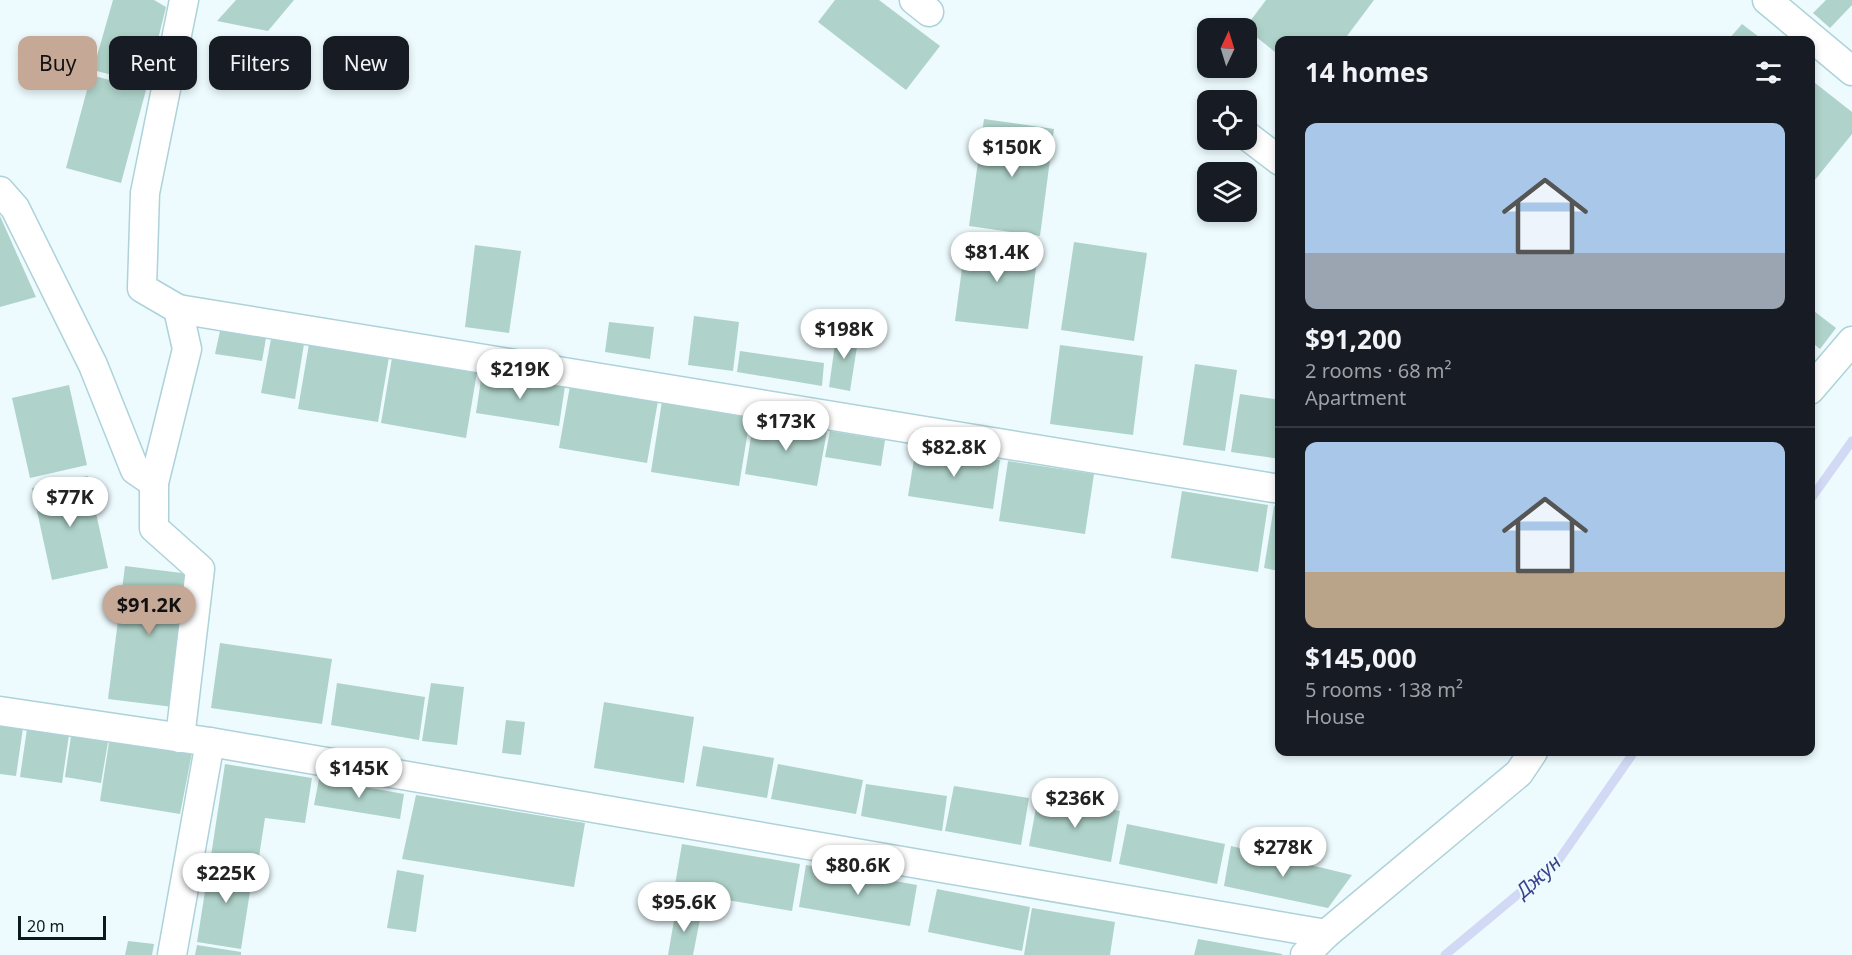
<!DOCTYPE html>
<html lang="en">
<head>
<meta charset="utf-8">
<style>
  body { margin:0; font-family:"Noto Sans",sans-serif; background:#242831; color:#f1f3f6; height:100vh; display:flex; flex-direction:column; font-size:22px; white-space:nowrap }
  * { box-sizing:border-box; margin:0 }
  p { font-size:20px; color:#9ea1a6 }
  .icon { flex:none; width:33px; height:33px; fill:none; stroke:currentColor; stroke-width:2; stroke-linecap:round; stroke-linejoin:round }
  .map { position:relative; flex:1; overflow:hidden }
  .panel { position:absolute; left:1275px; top:36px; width:540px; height:720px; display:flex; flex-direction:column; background:#171b24; border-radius:12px; box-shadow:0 3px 9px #0003 }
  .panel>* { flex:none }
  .hud { position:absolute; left:18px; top:36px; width:570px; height:54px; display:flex; gap:12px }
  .needle { width:39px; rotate:4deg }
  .tools { position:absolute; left:1197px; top:18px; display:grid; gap:12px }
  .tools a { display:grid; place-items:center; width:60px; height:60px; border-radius:12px; background:#171b24; box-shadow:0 3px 9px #0003; font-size:30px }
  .scale { position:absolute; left:18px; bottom:15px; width:88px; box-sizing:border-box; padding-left:6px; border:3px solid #0c1a1c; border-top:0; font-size:16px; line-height:21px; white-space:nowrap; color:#0c1a1c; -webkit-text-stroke:4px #edfbfe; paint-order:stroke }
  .price { position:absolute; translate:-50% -51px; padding:0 14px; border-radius:21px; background:#fff; color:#222; font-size:20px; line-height:39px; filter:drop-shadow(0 2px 3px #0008) }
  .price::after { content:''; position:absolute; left:50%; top:36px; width:18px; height:14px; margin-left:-9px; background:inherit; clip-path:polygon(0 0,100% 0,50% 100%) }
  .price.selected { background:#c6a897; color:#111 }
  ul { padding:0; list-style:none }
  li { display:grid; align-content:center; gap:12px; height:318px; padding:0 30px }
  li+li { border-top:2px solid #363941 }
  li span { display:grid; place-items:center; height:186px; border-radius:12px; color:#555 }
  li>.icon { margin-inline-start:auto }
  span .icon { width:108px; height:108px; fill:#fffc; stroke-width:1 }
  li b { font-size:26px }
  h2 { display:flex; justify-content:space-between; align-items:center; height:72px; padding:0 30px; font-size:26px }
  .pill { padding:0 21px; border-radius:12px; background:#171b24; box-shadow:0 3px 9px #0003; font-size:21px; line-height:54px }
  .pill.selected { background:#c6a897; color:#111 }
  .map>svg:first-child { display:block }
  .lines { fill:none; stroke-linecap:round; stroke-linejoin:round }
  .stream { stroke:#d2d9f4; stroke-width:9 }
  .building { fill:#afd3ca }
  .street-casing { stroke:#add2d9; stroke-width:31 }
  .street { stroke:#fff; stroke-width:28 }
  .labels { text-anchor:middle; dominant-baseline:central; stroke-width:4.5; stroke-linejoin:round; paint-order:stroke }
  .water-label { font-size:20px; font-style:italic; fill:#39428e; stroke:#edfbfe }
</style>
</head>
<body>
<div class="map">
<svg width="1852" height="955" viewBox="0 0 1852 955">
  <rect width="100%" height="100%" fill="#edfbfe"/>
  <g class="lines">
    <!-- stream -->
    <g class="stream">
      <path d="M1810 500 1852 441"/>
      <path d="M1445 955 1558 861 1634 752"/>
    </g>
  </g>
  <!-- building -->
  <g class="building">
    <path d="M113 0H154L166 7 147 84 93 70Z"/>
    <path d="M236 0H294L268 31 217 21Z"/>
    <path d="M835 0H879L940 46 906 90 818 22Z"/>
    <path d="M1266 0H1374L1344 40H1280V56L1245 28Z"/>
    <path d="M1826 0H1852V5L1830 28 1813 13Z"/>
    <path d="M1742 24 1763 40H1728Z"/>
    <path d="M91 75 146 90 121 183 66 168Z"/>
    <path d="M1810 79 1852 112V134L1810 186Z"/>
    <path d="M984 119 1054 129 1040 236 969 226Z"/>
    <path d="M0 216 36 297 0 307Z"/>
    <path d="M966 238 1039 246 1028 329 955 321Z"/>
    <path d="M1074 242 1147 253 1134 341 1061 330Z"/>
    <path d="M475 245 521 251 509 333 465 327Z"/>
    <path d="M1810 308 1836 328 1820 349 1810 341Z"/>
    <path d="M694 316 739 322 733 371 688 365Z"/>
    <path d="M609 322 654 327 650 359 605 352Z"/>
    <path d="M837 330 859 334 850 391 829 387Z"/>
    <path d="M220 331 266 338 262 361 215 354Z"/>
    <path d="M271 339 304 344 295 399 261 393Z"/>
    <path d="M309 344 389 357 378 422 298 409Z"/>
    <path d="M1060 345 1143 356 1133 435 1050 424Z"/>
    <path d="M740 351 824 363 822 386 737 372Z"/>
    <path d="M392 358 477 372 466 438 381 423Z"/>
    <path d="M1195 364 1237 370 1225 451 1183 445Z"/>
    <path d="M482 373 565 386 559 426 476 413Z"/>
    <path d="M69 385 87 465 30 478 12 398Z"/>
    <path d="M570 386 658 401 647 463 559 448Z"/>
    <path d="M1240 394 1280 400V459L1231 452Z"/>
    <path d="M662 401 750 418 739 486 651 472Z"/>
    <path d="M754 418 827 431 817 486 745 474Z"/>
    <path d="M830 431 885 440 881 466 825 457Z"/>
    <path d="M916 447 1000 460 993 509 908 496Z"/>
    <path d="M1008 461 1094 474 1085 534 999 521Z"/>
    <path d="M88 476 108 568 52 580 32 488Z"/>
    <path d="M1182 491 1268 505 1258 572 1171 558Z"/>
    <path d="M1274 506 1280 507V571L1264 568Z"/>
    <path d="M125 566 190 574 173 707 108 699Z"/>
    <path d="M220 643 332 659 322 724 211 708Z"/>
    <path d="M337 683 425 697 419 740 331 725Z"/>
    <path d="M431 683 464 687 457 745 422 741Z"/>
    <path d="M604 702 694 717 684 783 594 768Z"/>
    <path d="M506 720 525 722 521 755 502 753Z"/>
    <path d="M0 725 23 728 16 776 0 774Z"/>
    <path d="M27 729 69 735 62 783 20 777Z"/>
    <path d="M71 736 108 742 101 783 65 777Z"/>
    <path d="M109 742 192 753 180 814 100 801Z"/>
    <path d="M703 746 774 758 767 798 696 786Z"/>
    <path d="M225 764 312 778 305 823 265 818 258 863 211 856Z"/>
    <path d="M778 764 863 780 856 814 771 799Z"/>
    <path d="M319 779 404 794 400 819 314 805Z"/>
    <path d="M866 784 947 796 942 831 861 816Z"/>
    <path d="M954 786 1029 798 1021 845 945 831Z"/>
    <path d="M416 795 585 823 574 887 402 859Z"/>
    <path d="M1038 797 1120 811 1111 862 1029 846Z"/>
    <path d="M1127 824 1225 844 1217 884 1119 864Z"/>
    <path d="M682 844 800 864 792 911 674 891Z"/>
    <path d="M1231 846 1352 875 1328 908 1224 886Z"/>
    <path d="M210 860 254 866 241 949 197 942Z"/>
    <path d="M806 865 917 885 910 926 799 907Z"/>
    <path d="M397 870 424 875 416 932 387 928Z"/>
    <path d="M937 889 1030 907 1022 951 928 932Z"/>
    <path d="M1032 908 1115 922 1110 955H1024Z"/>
    <path d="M676 909 701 914 693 955H668Z"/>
    <path d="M1198 939 1282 954V955H1194Z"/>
    <path d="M128 941 154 944 152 955H125Z"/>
    <path d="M197 945 241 952V955H195Z"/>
  </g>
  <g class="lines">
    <defs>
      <g id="street">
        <path d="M914 0 929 12"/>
        <path d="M1767 0 1852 71"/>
        <path d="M1246 135 1280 161"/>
        <path d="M0 191 15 208 93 365 135 470 154 483"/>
        <path d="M178 309 1280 489"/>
        <path d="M1810 390 1852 341"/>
        <path d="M0 711 210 742 1326 934"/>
        <path d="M180 738 200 569 154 528V483L187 349 178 309 142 288 145 193 184 0"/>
        <path d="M172 955 210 742"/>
        <path d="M1305 955 1326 934 1519 773 1533 752"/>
      </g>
    </defs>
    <!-- street casing -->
    <use href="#street" class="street-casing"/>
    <!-- street -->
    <use href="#street" class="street"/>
  </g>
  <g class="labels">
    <!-- water labels -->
    <g class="water-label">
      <text transform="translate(1538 876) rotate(-42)">Джун</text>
    </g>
  </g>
</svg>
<div class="tools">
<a><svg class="needle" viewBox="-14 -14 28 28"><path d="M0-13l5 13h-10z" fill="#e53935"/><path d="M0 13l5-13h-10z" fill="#9ea1a6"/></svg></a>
<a><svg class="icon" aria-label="locate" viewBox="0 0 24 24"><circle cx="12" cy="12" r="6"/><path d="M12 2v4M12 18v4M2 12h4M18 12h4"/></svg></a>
<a><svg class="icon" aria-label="layers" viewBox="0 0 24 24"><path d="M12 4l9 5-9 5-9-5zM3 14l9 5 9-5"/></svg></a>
</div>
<div class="scale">20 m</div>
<b class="price" style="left:1012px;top:178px">$150K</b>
<b class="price" style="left:997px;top:283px">$81.4K</b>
<b class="price" style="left:844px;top:360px">$198K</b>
<b class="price" style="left:520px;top:400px">$219K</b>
<b class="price" style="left:786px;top:452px">$173K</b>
<b class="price" style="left:954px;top:478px">$82.8K</b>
<b class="price" style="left:70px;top:528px">$77K</b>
<b class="price selected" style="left:149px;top:636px">$91.2K</b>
<b class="price" style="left:359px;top:799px">$145K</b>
<b class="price" style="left:1075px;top:829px">$236K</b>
<b class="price" style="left:1283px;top:878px">$278K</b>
<b class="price" style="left:858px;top:896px">$80.6K</b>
<b class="price" style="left:226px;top:904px">$225K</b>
<b class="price" style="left:684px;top:933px">$95.6K</b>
<div class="hud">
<a class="pill selected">Buy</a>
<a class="pill">Rent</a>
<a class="pill">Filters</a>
<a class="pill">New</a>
</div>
<section class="panel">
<h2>14 homes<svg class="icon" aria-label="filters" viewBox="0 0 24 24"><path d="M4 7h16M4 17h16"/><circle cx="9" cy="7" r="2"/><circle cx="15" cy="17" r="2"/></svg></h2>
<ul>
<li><span style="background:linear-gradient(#a9c7e8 70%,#9aa5b1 0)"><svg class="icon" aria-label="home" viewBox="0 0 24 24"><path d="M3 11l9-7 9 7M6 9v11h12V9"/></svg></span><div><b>$91,200</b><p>2 rooms · 68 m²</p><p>Apartment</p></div></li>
<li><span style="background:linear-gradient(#a9c7e8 70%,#b9a48a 0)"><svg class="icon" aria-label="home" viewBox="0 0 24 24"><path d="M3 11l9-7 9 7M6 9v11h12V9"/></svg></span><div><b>$145,000</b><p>5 rooms · 138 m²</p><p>House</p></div></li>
</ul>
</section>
</div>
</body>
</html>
